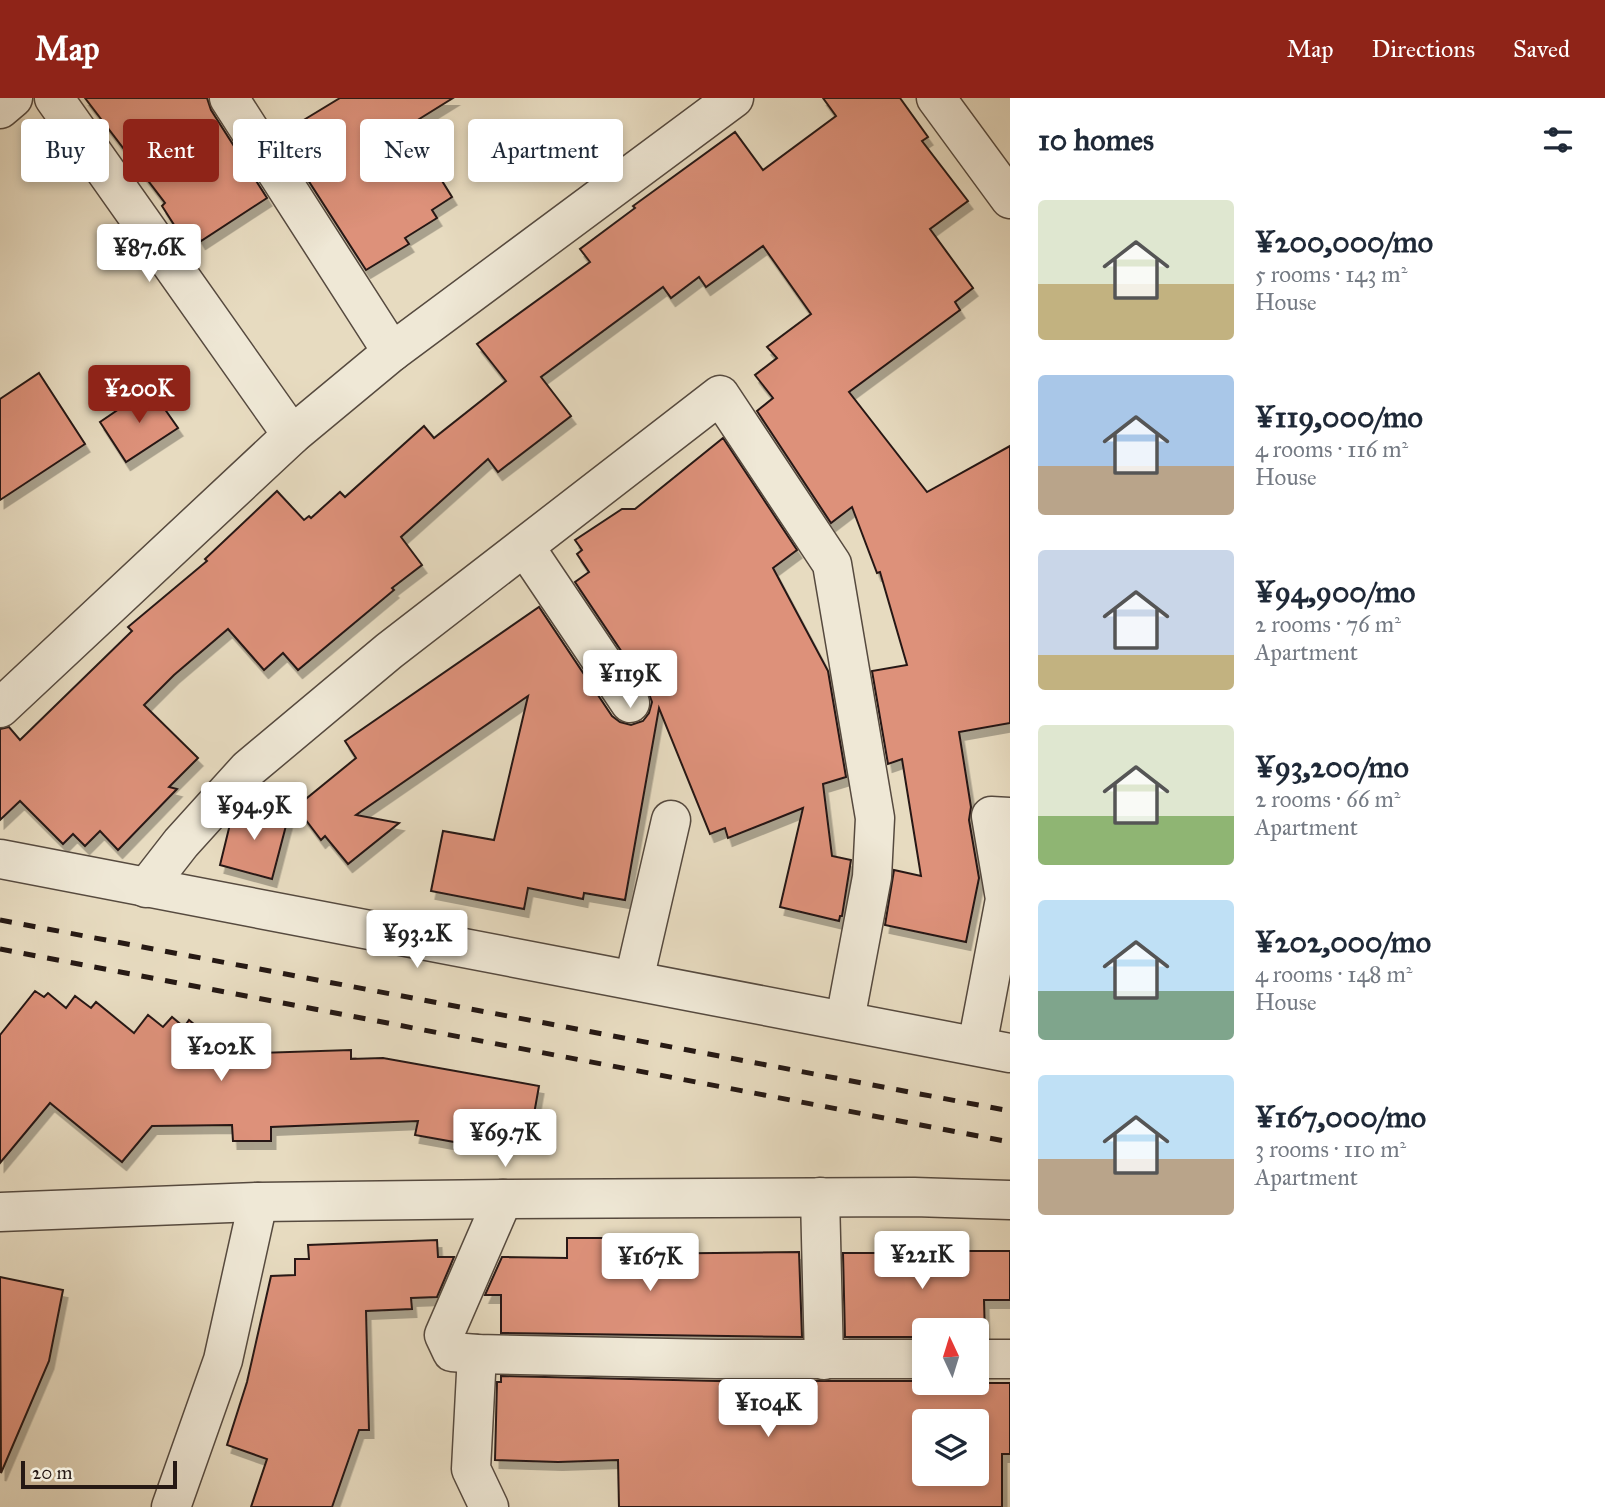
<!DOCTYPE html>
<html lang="en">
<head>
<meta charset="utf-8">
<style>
  body { margin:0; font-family:"IM FELL Great Primer",serif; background:#f2f2f3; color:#1f2937; height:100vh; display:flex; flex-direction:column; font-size:26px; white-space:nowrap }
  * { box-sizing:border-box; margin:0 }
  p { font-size:23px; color:#747a83 }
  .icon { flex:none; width:38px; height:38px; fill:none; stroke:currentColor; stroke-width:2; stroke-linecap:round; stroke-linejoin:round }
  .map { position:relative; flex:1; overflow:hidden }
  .side { display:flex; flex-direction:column; background:#fff; width:595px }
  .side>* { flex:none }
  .hud { position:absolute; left:21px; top:21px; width:665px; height:63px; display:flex; gap:14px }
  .needle { width:46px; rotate:356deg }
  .controls { position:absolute; left:912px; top:1220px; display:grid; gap:14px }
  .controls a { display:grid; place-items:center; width:77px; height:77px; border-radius:7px; background:#fff; box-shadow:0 4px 10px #0003; font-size:35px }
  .scale { position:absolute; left:21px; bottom:18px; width:156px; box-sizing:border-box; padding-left:7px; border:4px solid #261914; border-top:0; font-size:19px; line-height:24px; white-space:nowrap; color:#261914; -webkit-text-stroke:5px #efe8d6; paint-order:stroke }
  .price { position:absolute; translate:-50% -60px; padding:0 16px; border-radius:7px; background:#fff; color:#222; font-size:23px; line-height:46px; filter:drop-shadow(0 2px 4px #0008) }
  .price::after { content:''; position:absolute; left:50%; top:42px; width:21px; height:16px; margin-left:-10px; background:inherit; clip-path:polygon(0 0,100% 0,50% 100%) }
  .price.on { background:#8f2418; color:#fff }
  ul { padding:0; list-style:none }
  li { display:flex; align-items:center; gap:21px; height:175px; padding:0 28px }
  li span { display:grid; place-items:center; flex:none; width:196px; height:140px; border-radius:7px; color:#555 }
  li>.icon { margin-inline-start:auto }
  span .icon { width:84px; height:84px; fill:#fffc; stroke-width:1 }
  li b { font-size:30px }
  h2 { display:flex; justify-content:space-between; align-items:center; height:84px; padding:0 28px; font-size:30px }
  .pill { padding:0 24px; border-radius:7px; background:#fff; box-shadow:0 4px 10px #0003; font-size:24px; line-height:63px }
  .pill.on { background:#8f2418; color:#fff }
  header { display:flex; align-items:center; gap:42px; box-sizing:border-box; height:98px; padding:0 35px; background:#8f2418; color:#fff }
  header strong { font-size:33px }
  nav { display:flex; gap:38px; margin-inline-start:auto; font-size:24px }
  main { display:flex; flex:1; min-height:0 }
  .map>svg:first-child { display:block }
  .building { fill:#dd917a; stroke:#261914; stroke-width:2; fill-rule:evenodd; filter:url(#shadow) }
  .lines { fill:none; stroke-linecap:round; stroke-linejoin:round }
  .minor-casing { stroke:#564a3f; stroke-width:41 }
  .minor { stroke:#efe8d6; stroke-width:38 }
  .rail { stroke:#261914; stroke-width:5; stroke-dasharray:12 12; stroke-linecap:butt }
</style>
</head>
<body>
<header>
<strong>Map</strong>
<nav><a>Map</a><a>Directions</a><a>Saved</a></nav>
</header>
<main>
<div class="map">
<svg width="1010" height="1409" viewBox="0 0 1010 1409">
  <defs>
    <filter id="shadow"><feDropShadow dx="4.5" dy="8" stdDeviation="0" flood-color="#0004"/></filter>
  </defs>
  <rect width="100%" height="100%" fill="#e7dbc0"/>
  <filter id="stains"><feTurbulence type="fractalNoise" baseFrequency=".00286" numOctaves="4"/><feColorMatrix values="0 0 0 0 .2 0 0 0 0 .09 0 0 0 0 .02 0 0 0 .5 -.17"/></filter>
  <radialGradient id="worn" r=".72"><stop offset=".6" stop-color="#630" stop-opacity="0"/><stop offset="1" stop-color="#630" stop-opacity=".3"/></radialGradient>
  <!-- building -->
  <g class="building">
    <path d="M85 0H207L211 12 267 100 201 143 197 136 185 144 162 108 165 105Z"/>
    <path d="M340 0H453L408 28 452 99 432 112 437 120 405 140 409 146 366 172 279 37Z"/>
    <path d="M823 0H900L928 39 922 43 968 103 930 131 973 190 955 204 960 212 849 294 927 394 1010 348V625L959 634 971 709 969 722 979 780 966 844 885 827 894 772 921 778 902 661 888 666 872 573 907 567 880 474 877 475 852 409 831 425 757 313 773 300 755 277 777 260 767 249 811 216 763 148 706 189 699 179 671 200 663 189 541 279 571 318 498 374 488 361 401 439 422 467 392 490 394 492 298 572 283 555 264 572 228 531 174 577 144 607 198 660 169 689 177 691 118 752 100 733 85 748 73 736 63 746 20 703 0 722V631L9 629 20 642 132 533 128 529 207 463 205 461 277 393 304 422 309 418 311 420 340 394 345 399 424 328 434 340 506 283 477 246 590 164 580 151 635 110 633 108 735 34 763 72 836 18Z"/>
    <path d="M39 275 85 346 0 402V301Z"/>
    <path d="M150 290 178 330 126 364 100 324Z"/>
    <path d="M723 340 797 452 773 470 828 573 846 679 823 686 832 758 851 762 842 818H840L839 823 780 809 803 710 728 740 725 730 710 736 659 610 625 802 584 795 583 801 528 790 524 811 431 793 443 733 494 742 528 598 356 717 399 725 348 766 325 738 321 742 296 709 356 660 345 643 539 509 612 618 620 624 631 627 643 623 649 615 652 604 648 593 575 484 589 474 577 456 582 452 575 442 622 411H635Z"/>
    <path d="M243 709 288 720 272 781 220 767 231 722Z"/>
    <path d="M35 893 44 899 48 895 66 910 75 898 91 910 96 904 134 935 148 917 163 929 172 919 184 929 189 922 213 942H259V955L351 952V961L383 960 539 988 531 1033 475 1023 473 1038 462 1036 460 1045 415 1037 418 1023 271 1029V1043H233L232 1027 152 1028 122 1064 50 1005 0 1065V937Z"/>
    <path d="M567 1140H618V1156L799 1154 802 1239 501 1235V1197H485L502 1159 567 1160Z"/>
    <path d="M437 1142 438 1159H454L437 1199 411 1200 412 1211 366 1213 369 1332H359L332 1409H251L267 1361 227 1347 247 1284 271 1178 295 1177V1161H309L308 1147Z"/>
    <path d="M903 1153H1010V1202H984L985 1239H976V1232H924V1239H845L843 1155H903Z"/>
    <path d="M0 1179 63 1192 49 1263 1 1375Z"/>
    <path d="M501 1278 717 1283H986V1285H1010V1356H1002V1409H619L618 1362 558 1364 495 1362 497 1284H501ZM924 1323H976V1376H924Z"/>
  </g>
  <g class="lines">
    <defs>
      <g id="minor">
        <path d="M54 0 292 337"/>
        <path d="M229 0 392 254"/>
        <path d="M936 0 1010 101"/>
        <path d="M0 11 13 0"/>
        <path d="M525 449 630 605"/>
        <path d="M0 610 292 337 392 254 734 0"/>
        <path d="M0 761 1010 955"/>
        <path d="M146 790 181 745 248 671 389 553 720 297 832 466 875 720 872 779 845 922"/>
        <path d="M634 882 671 722"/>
        <path d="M977 948 1005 801 991 718 1010 719"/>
        <path d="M820 1099 824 1262"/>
        <path d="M503 1101 444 1237 452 1254 477 1256 717 1261H924"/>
        <path d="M0 1114 258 1104 503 1101 914 1099 1010 1102"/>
        <path d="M477 1256 471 1371 489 1409"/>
        <path d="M976 1261H1010"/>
        <path d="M171 1409 223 1262 258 1104"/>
      </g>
    </defs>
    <!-- minor casing -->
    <use href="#minor" class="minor-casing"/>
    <!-- minor -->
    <use href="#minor" class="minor"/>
    <!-- rail -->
    <g class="rail">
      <path d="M0 822 1010 1013"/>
      <path d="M0 851 1010 1044"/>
    </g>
  </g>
  <rect width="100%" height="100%" filter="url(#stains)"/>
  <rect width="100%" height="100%" fill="url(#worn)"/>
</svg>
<div class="controls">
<a><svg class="needle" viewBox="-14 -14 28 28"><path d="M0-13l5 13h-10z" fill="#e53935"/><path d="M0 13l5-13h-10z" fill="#747a83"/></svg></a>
<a><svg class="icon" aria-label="layers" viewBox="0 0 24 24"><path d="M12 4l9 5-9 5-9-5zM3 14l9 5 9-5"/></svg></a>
</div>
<div class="scale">20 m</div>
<b class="price" style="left:149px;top:186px">¥87.6K</b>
<b class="price on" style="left:139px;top:327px">¥200K</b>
<b class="price" style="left:630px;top:612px">¥119K</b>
<b class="price" style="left:254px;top:744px">¥94.9K</b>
<b class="price" style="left:417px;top:872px">¥93.2K</b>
<b class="price" style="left:221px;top:985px">¥202K</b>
<b class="price" style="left:505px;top:1071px">¥69.7K</b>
<b class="price" style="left:922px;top:1193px">¥221K</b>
<b class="price" style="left:650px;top:1195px">¥167K</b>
<b class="price" style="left:768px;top:1341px">¥104K</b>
<div class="hud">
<a class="pill">Buy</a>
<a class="pill on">Rent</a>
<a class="pill">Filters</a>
<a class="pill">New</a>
<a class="pill">Apartment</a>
</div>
</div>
<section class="side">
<h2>10 homes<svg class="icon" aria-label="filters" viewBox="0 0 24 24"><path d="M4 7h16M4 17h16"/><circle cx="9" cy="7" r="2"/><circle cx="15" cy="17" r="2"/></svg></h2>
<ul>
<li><span style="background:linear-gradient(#dfe7d0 60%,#c2b280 0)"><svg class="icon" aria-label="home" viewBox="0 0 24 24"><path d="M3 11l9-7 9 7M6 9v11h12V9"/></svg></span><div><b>¥200,000/mo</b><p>5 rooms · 143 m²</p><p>House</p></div></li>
<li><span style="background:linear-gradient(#a9c7e8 65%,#b9a48a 0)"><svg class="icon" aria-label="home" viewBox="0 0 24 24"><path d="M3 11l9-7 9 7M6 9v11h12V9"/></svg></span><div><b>¥119,000/mo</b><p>4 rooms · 116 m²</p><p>House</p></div></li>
<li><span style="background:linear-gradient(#c9d6e8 75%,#c2b280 0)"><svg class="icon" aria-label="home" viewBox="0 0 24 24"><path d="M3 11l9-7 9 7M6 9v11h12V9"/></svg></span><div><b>¥94,900/mo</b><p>2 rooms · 76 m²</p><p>Apartment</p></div></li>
<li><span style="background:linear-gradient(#dfe7d0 65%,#8fb573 0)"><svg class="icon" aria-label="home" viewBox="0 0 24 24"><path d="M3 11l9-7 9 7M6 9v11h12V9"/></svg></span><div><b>¥93,200/mo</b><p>2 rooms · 66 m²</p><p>Apartment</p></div></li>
<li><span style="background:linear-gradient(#bfe0f5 65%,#7fa58c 0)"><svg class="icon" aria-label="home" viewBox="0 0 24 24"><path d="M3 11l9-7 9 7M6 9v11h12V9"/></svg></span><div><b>¥202,000/mo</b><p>4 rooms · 148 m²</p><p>House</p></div></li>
<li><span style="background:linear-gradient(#bfe0f5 60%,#b9a48a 0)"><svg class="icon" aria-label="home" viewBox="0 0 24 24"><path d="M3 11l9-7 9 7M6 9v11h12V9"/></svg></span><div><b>¥167,000/mo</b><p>3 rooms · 110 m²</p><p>Apartment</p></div></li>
</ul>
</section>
</main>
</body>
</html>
